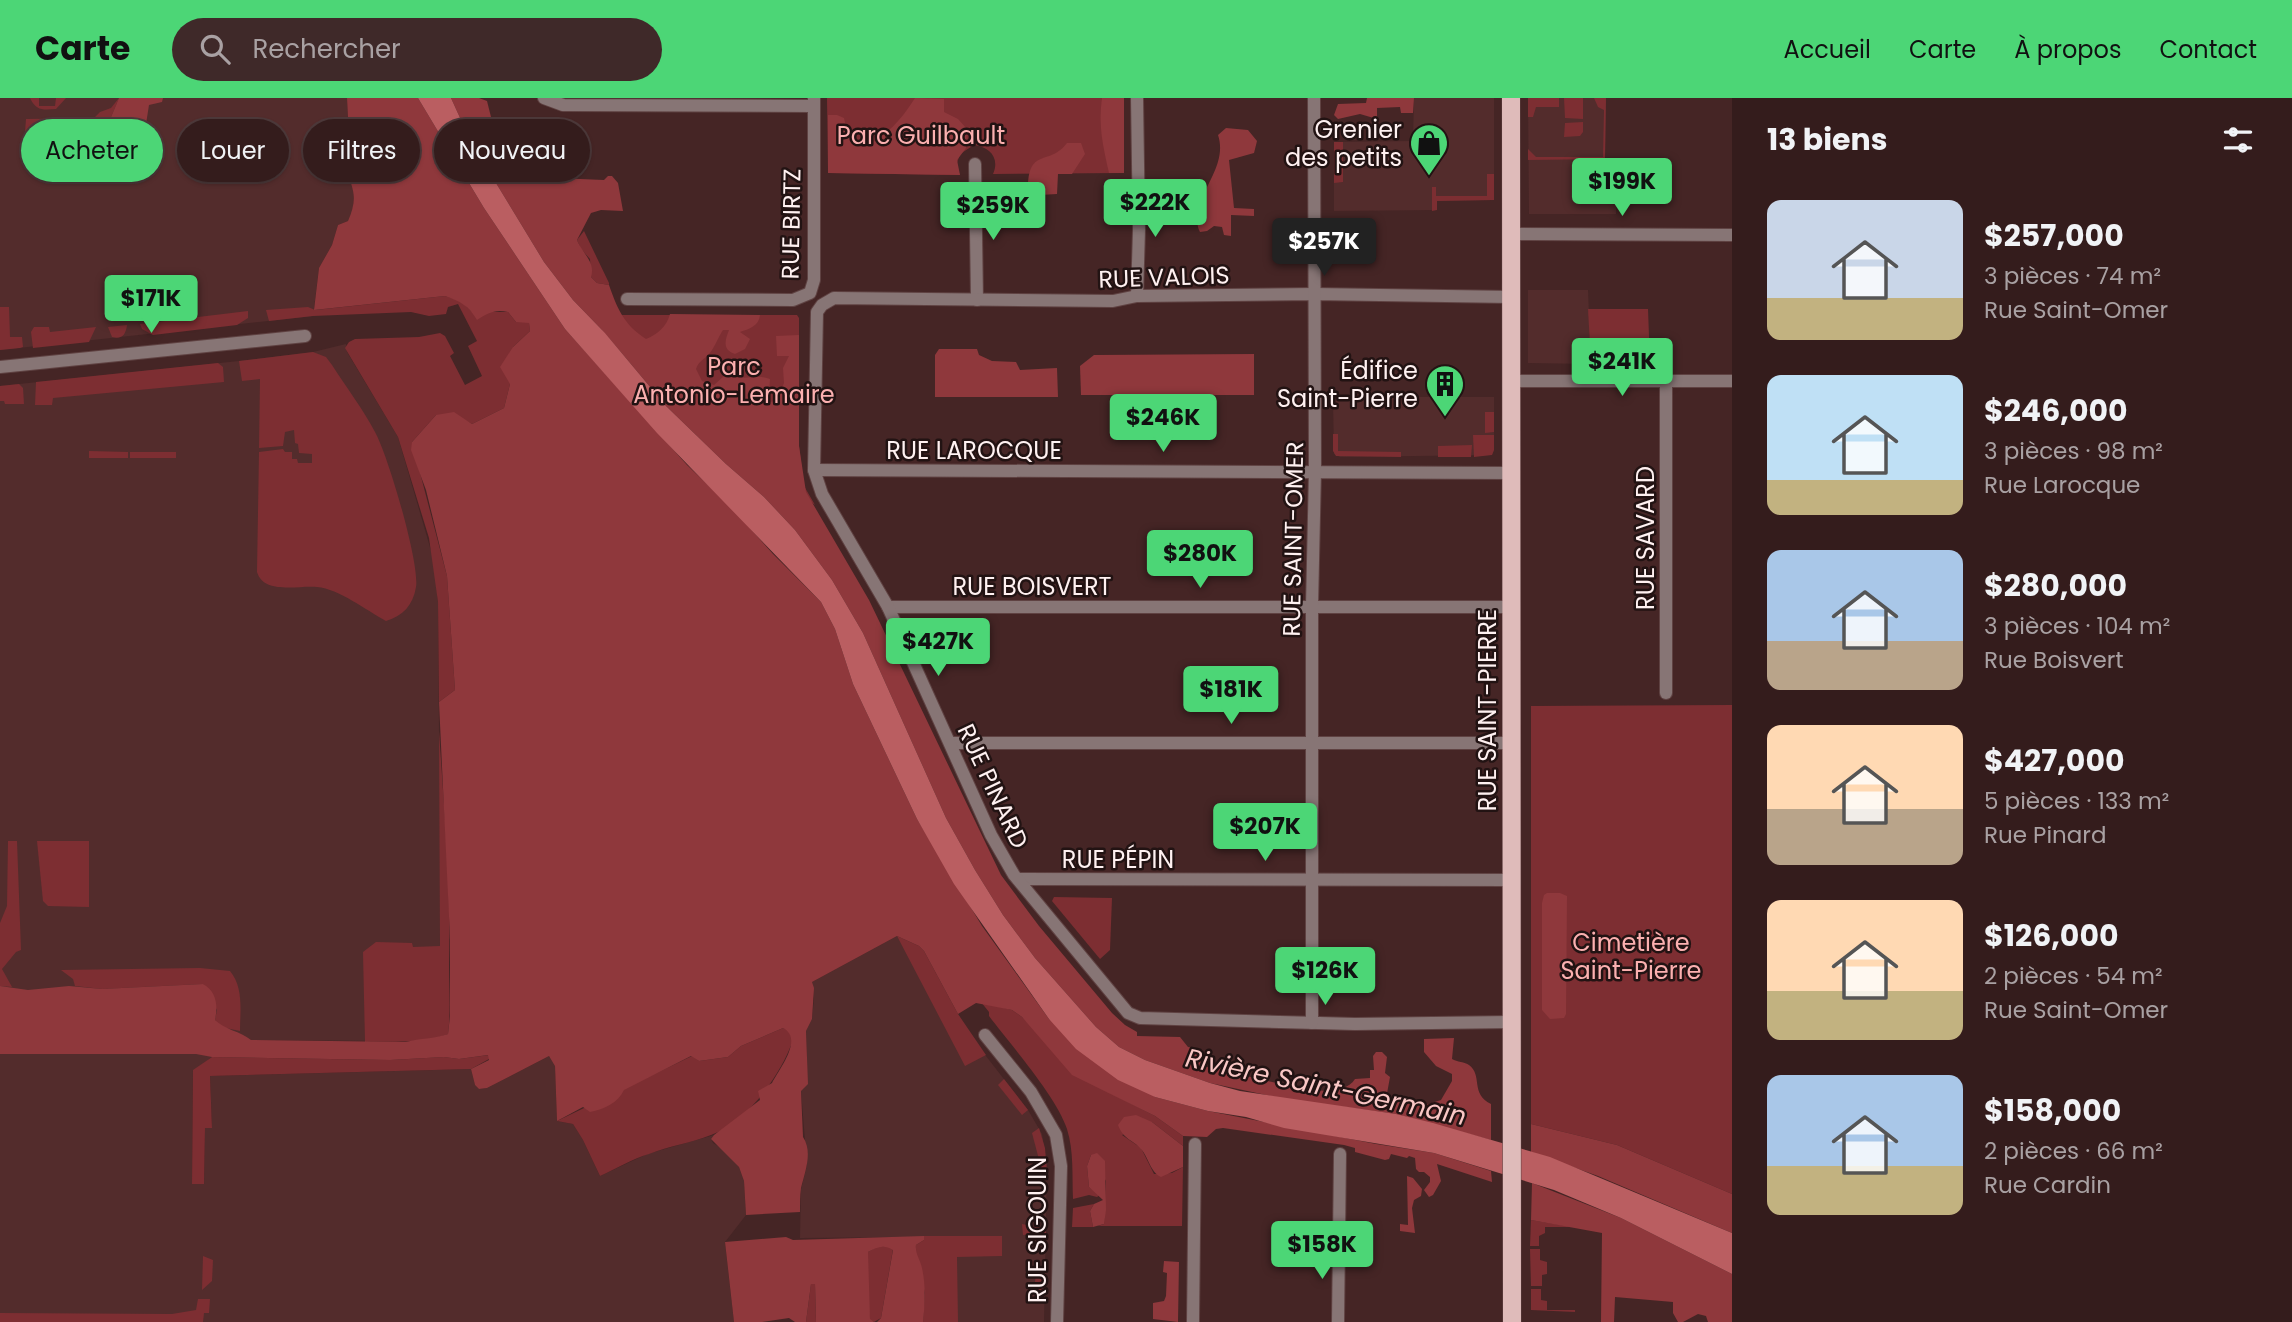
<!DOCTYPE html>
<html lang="fr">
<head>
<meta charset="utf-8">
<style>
  body { margin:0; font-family:Poppins,sans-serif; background:#3f2929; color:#f1f3f6; height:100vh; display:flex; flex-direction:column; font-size:26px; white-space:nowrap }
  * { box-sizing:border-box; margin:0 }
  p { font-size:23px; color:#a9a1a3 }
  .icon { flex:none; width:38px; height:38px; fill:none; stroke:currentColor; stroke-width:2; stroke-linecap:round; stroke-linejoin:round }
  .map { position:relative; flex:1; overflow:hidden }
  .side { display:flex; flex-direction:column; background:#341c1c; width:560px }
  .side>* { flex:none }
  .hud { position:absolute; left:21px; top:21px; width:665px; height:63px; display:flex; gap:14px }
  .price { position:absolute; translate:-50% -60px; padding:0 16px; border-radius:7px; background:#4cd676; color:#111; font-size:23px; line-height:46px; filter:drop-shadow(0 2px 4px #0008) }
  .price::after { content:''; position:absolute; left:50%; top:42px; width:21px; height:16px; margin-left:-10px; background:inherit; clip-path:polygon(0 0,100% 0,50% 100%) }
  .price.current { background:#222; color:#fff }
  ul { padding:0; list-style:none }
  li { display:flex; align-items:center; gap:21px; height:175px; padding:0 35px }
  li span { display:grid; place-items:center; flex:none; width:196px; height:140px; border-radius:14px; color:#555 }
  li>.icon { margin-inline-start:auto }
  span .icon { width:84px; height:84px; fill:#fffc; stroke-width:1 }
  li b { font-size:30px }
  h2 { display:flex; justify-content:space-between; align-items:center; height:84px; padding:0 35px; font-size:30px }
  .tag { padding:0 24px; border-radius:32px; background:#341c1c; box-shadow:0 2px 5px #0004,0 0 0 2px #4e3a3b; font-size:24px; line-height:63px }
  .tag.current { background:#4cd676; color:#111 }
  header { display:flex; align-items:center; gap:42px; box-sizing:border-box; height:98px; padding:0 35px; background:#4cd676; color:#111 }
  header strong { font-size:33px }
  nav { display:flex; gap:38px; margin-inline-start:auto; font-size:24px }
  .search { width:490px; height:63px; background:#3f2929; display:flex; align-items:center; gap:18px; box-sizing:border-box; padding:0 24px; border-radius:38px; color:#a9a1a3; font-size:26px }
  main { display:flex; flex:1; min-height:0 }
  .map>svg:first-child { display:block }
  .built { fill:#532c2c }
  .green { fill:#7d2e32 }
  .forest { fill:#8f383c }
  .water { fill:#ba5e61 }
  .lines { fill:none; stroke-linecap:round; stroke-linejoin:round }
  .street-casing { stroke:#5f4242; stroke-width:14 }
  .primary-casing { stroke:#5f4242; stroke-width:19 }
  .street { stroke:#877575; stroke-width:12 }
  .primary { stroke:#dfbbba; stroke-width:18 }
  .labels { text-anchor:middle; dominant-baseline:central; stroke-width:5; stroke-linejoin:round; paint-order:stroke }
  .poi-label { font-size:24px; fill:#fff1f1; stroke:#221313; text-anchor:end }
  .park-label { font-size:24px; fill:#fcb0b0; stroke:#221313 }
  .street-label { font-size:24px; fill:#fff1f1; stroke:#221313 }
  .water-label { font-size:26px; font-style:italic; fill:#fac7c5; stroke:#221313 }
</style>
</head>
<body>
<header>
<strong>Carte</strong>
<div class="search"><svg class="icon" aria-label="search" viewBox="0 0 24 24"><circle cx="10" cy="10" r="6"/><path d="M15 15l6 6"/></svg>Rechercher</div>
<nav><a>Accueil</a><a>Carte</a><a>À propos</a><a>Contact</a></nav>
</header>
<main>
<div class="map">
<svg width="1732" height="1224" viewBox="0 0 1732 1224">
  <rect width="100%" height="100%" fill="#452525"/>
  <!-- built -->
  <g class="built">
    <path d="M0 0H347L350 60 345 72 354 89 353 113 348 123 338 127 332 147 319 170 313 218 0 252Z"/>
    <path d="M1414 0H1494V102L1437 103V112L1334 113V44L1413 43Z"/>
    <path d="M1528 0H1606L1605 60 1617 61 1616 116H1529Z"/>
    <path d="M1528 192H1588L1591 266 1528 265Z"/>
    <path d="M346 246 347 254 398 339 434 463 438 504 439 633 450 840 382 943 251 942 212 959 193 973 192 1086H204L205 1029H212L210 978 471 971 475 987 479 991 487 990 549 958 555 967 557 1023 573 1026 583 1042 600 1078 647 1056 714 1037 711 1041 713 1045 723 1051 739 1069 744 1083 746 1117 725 1144 734 1224H0V288L239 263 313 254Z"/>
    <path d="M1409 299H1494V352L1492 357 1340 359 1334 356 1333 301Z"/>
    <path d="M897 838 958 916 972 940 1028 1012 1042 1036 1047 1066 1044 1224H923L925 1195 924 1139 800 1140 801 1091 807 1067 801 993 807 970 806 933 812 921 814 901 812 884Z"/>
  </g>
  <!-- green -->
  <g class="green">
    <path d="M30 0H39V8H55L56 0H66L56 11C43 12 36 13 30 0Z"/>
    <path d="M119 0 109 24 92 27 87 32 25 34 26 21 94 20 100 14 111 10Z"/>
    <path d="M827 0H1124V75L993 76C1000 60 990 49 974 47L960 56 956 68 960 77 828 75Z"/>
    <path d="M1559 0V9H1536L1533 19H1528V0Z"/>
    <path d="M1564 0H1583V21L1565 20Z"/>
    <path d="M1594 0H1606L1605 61 1528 62V51L1536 59H1603L1604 12 1598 9Z"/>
    <path d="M1583 24V34L1580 38 1564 39 1565 25Z"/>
    <path d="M1334 44H1343V84L1334 85Z"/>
    <path d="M1487 76H1494V102L1437 103V112L1432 113V89H1436V98H1487Z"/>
    <path d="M584 133 609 185V187L597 185 591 179 590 161 581 151 577 142Z"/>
    <path d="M445 198 461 203 472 214H508L516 224H529L530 233 513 249 510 286 504 310 472 326 463 321 436 317 412 344 447 478 455 592 439 604 438 504 429 440 398 339 345 250 349 244 355 241 419 239 440 235 445 238 454 255 450 258 465 287 482 278 468 248 477 243 458 206 448 209 446 216 429 218 411 214 313 218 269 223 266 212 308 209 315 212Z"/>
    <path d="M0 209H9L10 239H22L23 249 20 250 0 252Z"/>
    <path d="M1588 211H1648L1650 265 1591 266Z"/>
    <path d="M248 213V220L237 227 153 237 142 231 140 226Z"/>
    <path d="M620 217H797L799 220V348L804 388 815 407 632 266 602 232Z"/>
    <path d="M127 227C126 236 122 242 112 239L108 229Z"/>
    <path d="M34 229H49L50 234 96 229 89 244 33 250 31 234Z"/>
    <path d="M313 254 326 259 332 267C346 289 363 311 375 334 388 357 420 466 416 489 413 507 403 518 386 523 366 512 339 491 317 489 299 487 264 497 257 474L259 354 283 351 285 354H292V361H297L298 365H312V356L299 355 298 346 295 345 294 332 285 334 283 348 259 350 260 281 242 283 239 263Z"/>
    <path d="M218 265 223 269 224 284 53 300 52 307H35L36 284Z"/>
    <path d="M19 286 23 290 24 306H5L4 303H0V288Z"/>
    <path d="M1485 314H1494V334L1485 335Z"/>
    <path d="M1333 336H1338V353L1401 354V359L1336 358 1333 353Z"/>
    <path d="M1473 337H1494V352L1492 357 1474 359Z"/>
    <path d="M1472 347 1471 359H1438V348Z"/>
    <path d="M89 353 128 354V360H89Z"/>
    <rect x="130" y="354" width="46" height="6"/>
    <path d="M1732 607V1096L1617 1047 1531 1026V608Z"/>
    <path d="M439 633C444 711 451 788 449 866 449 890 451 913 448 936 422 946 392 943 365 944L363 854 376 844 412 845 413 849 440 848Z"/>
    <path d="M8 743H17L21 852 16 854 2 871 12 889 0 888V825L7 808Z"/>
    <path d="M37 743H89V809L48 808 43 803Z"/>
    <path d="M1054 799 1112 800 1110 852 1100 861 1052 803Z"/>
    <path d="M897 838 919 848 924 853 958 916 986 957 965 968Z"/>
    <path d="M200 870 230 873C244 890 240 913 240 933L221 929 215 922 217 912 203 886 102 891 75 888 73 881 61 872Z"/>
    <path d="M981 904 1012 912 1022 919 1102 991 1155 1018 1183 1038V1048L1152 1024 1122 1037 1141 1050 1154 1076 1172 1075 1183 1069 1182 1128H1098L1104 1126 1106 1083 1091 1057 1087 1068 1089 1089 1100 1097 1097 1099 1089 1097 1073 1101C1072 1078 1074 1053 1067 1031 1056 998 1011 947 989 918V914Z"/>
    <path d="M783 930 788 932 793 942C781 977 747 1024 711 1037 691 1045 669 1048 649 1056 632 1061 616 1071 600 1078L583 1042 573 1026 557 1023 692 958 699 963 728 959 741 948Z"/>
    <path d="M489 957V961L471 971 210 978 212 1030H205L204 1086H192L193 972 212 959 390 962 444 959 459 961Z"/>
    <path d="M1004 981 1028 1012 1022 1017 998 987Z"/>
    <path d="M1039 1030 1045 1050 1047 1075 1042 1073 1032 1035Z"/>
    <path d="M1094 1106 1090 1113 1093 1129H1072L1073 1110Z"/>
    <path d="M1531 1122 1573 1129H1545V1135L1539 1138V1148H1530Z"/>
    <path d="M1022 1126 1046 1131V1143L1039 1144 1035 1136 1023 1137Z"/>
    <path d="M924 1138H1002V1158L957 1159 958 1224H923L925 1195 915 1155 916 1147 924 1142Z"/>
    <path d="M888 1148 893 1151 881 1220 874 1224 870 1222 868 1208V1154L877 1149Z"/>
    <path d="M1530 1151H1540V1162L1547 1164V1176L1542 1177V1188H1531Z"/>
    <path d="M203 1158 213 1162 212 1183 202 1192Z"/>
    <path d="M1046 1167 1044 1204 1041 1205C1032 1196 1035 1182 1037 1171Z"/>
    <path d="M811 1186H815L816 1224H806Z"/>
    <path d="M1531 1191H1541V1202L1547 1203V1212H1575V1214L1531 1212Z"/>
    <path d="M198 1201H210L209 1215H204L203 1224H0V1215L172 1216 196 1212Z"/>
  </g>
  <!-- forest -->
  <g class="forest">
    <path d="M119 0H163L162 4 149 7 146 26 109 24Z"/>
    <path d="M347 0H418L484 110 565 231 687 367 733 411 773 456 821 504 835 531 853 586 917 721 982 828 1049 921 1155 999 1208 1013 1376 1046 1434 1055 1491 1073 1492 1084 1437 1066 1441 1083 1433 1097 1429 1099 1424 1092 1430 1084V1079L1424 1074H1419L1416 1071 1415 1060 1409 1058 1407 1060 1391 1056 1389 1061 1385 1062 1355 1054V1050L1344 1047 1223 1030 1216 1031 1207 1039 1183 1038 1155 1018 1072 977 1022 919 1012 912 976 905 958 916 924 853 919 848 897 838 812 884 814 890 812 921 806 933 808 986 801 993 803 1039C813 1054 805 1074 801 1090 800 1098 800 1107 800 1114L746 1117 744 1083 739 1069 711 1041 714 1037 760 1002 758 993 772 985C779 971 804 941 783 930L741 948 728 959 699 963 691 958 624 992C618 1005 604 1011 590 1014L583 1009 557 1023 555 968 549 958 487 990 479 991 475 987 471 971 489 962 488 957 459 961 444 959 390 962 212 959 196 956H0V888L28 892 69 888 102 891 203 886C217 894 218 908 215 922 225 932 240 933 251 942L406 944C420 940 434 941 448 936L450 918V840L439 604 455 592 447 478 426 392 411 352 412 344 436 317 454 314 472 326 504 310 510 286 500 269 513 249 530 233 529 225 516 224 508 214C495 211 488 215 477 222 469 208 460 203 445 198L314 212 319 170 332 147 338 127 348 123C357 103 355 91 345 72L350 60Z"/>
    <path d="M451 0H479L487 3 492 23 489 27 492 31 490 35 514 72 521 71 531 74C539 67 547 59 557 66L556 80 604 82 608 78H612L618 85 623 113 601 112 591 115 577 142C582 155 596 164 591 179L597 185 609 187C617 210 624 227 646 241 657 237 667 228 670 216L760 217C759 228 749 231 740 234L750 241 745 251 735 256C722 252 725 242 729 232H723C718 239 714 252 707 258 702 263 699 263 696 271L702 283 714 287 724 278V270C743 288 750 274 770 281L769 298 764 300 763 305 776 303 784 285 783 270 789 258H777L776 238 799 237V348L806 394 869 502 1001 777 1039 828 1112 915 1125 927 1137 934V938L1180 939 1188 949 1203 952V969H1225V973L1285 987 1286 982H1293L1295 990C1313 992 1344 998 1355 981L1370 980V972H1374L1373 958 1376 954H1382L1387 959 1385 975 1390 979 1386 1001 1422 1008 1441 1002 1452 983V976L1436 968 1424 954V941L1454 940 1452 961C1457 964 1465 964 1469 967 1483 977 1470 996 1491 1006V1042L1396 1016 1285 1001 1210 985 1145 962 1119 949 1096 929 1035 860 1003 817 975 772 946 720 863 535 832 482 795 432 764 399 726 366 666 308 605 235 573 202 544 164 471 44Z"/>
    <path d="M915 0 944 1V14L958 21 967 31 966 50 957 62 960 77 828 75V17H837L844 20C847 33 849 45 863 49 887 38 901 22 915 0Z"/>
    <path d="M1102 0H1124V75H1109C1103 49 1098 27 1102 0Z"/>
    <path d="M1367 0H1414L1413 15H1401L1400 9 1377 10V21L1360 16 1338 21 1334 17 1338 6 1366 5Z"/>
    <path d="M1226 30 1248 32 1257 43 1254 55 1229 62 1234 110 1254 111V118L1231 117V138L1224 137 1222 129 1214 128 1207 133 1200 134C1186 102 1230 73 1218 37Z"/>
    <path d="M1067 45H1081L1085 56 1072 76H1058L1057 96 1040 97 1028 92C1028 48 1049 69 1067 45Z"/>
    <path d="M939 251H977L979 257 992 263 1016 264 1020 272 1057 270 1058 299H935V257Z"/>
    <path d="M1254 256V297H1081L1080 268 1094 257Z"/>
    <path d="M1547 795H1560L1567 798 1566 916 1564 920 1550 921 1542 912V805L1544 797Z"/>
    <path d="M1136 1017 1152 1024 1183 1048V1069L1161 1079C1150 1074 1149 1060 1141 1051 1132 1041 1124 1042 1118 1027L1124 1019Z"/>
    <path d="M1531 1026 1617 1047 1732 1096V1135L1598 1078 1531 1054Z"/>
    <path d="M1097 1055 1105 1063 1106 1112 1104 1126 1093 1129 1090 1113 1094 1106 1103 1102 1089 1089 1087 1068 1091 1057Z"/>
    <path d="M1407 1078 1413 1080 1422 1091 1421 1098 1414 1102 1412 1110 1415 1135 1400 1133V1126L1408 1127Z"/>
    <path d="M1532 1085 1621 1120 1732 1176V1224H1708L1706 1218 1698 1216 1683 1224H1678L1673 1215V1204L1615 1199 1614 1224H1601L1602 1135 1531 1122Z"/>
    <path d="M924 1138V1142L916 1147C915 1156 920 1161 922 1170 926 1188 925 1206 923 1224H877L881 1220 893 1152C884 1146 877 1149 868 1154L870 1221 874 1224H816L815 1186H811L806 1224H795L789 1220 762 1224H734L725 1144 786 1139 793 1142Z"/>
    <path d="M1164 1163 1179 1164 1178 1224 1153 1221V1205L1164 1203 1166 1198 1167 1175 1163 1174Z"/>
  </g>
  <!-- water -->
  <path class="water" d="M418 0H451L471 44 544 164 573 202 605 235 666 308 726 366 764 399 795 432 832 482 863 535 946 720 975 772 1003 817 1035 860 1096 929 1119 949 1145 962 1210 985 1240 993 1396 1016 1433 1025 1550 1059 1732 1135V1176L1621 1120 1554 1092 1434 1055 1284 1030 1246 1019 1208 1013 1155 999 1118 982 1076 951 1049 921 954 786 917 721 853 586 835 531 821 504 657 335 565 231 484 110Z"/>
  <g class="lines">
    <defs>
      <g id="street">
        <path d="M544 0 563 7 813 8"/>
        <path d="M975 66 977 202"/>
        <path d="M1512 136 1732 137"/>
        <path d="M1137 198 1139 132 1137 0"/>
        <path d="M627 201 793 202 810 195 814 182V0"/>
        <path d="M0 269 305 238"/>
        <path d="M1513 283H1732"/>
        <path d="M814 372 1512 375"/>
        <path d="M888 509H1512"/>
        <path d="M1666 595V284"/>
        <path d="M950 645H1511"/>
        <path d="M1018 781 1511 782"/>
        <path d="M1510 924 1355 926 1140 920 1128 915 1014 777 991 737 888 509 822 396 814 372 817 214 822 207 834 200 1113 203 1137 198 1314 196 1512 199"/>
        <path d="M1312 925V508L1315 373 1314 0"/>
        <path d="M985 937 1031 994 1056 1037 1061 1068 1057 1224"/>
        <path d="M1193 1224 1195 1046"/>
        <path d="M1338 1224 1340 1056"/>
      </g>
      <path id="primary" d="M1511 0 1512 1224"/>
    </defs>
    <!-- street casing -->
    <use href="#street" class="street-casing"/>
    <!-- primary casing -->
    <use href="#primary" class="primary-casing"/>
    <!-- street -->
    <use href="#street" class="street"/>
    <!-- primary -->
    <use href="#primary" class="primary"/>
  </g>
  <!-- icons -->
  <defs>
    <symbol id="shop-pin" viewBox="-11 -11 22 30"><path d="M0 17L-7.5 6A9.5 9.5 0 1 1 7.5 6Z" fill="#4cd676" stroke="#221313"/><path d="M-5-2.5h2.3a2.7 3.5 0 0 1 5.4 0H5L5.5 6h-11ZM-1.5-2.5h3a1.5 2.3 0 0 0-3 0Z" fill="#111"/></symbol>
    <symbol id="building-pin" viewBox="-11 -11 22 30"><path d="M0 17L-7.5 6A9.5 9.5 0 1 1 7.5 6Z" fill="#4cd676" stroke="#221313"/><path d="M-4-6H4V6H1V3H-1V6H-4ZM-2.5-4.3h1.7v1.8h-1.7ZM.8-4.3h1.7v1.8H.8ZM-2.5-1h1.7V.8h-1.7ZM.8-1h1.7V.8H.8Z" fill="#111"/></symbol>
  </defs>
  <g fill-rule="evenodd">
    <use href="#shop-pin" x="1407" y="23" width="44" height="60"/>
    <use href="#building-pin" x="1423" y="264" width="44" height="60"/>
  </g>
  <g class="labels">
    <!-- poi labels -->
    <g class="poi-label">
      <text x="1402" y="31">Grenier<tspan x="1402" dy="28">des petits</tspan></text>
      <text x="1418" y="272">Édifice<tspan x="1418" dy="28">Saint-Pierre</tspan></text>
    </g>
    <!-- park labels -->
    <g class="park-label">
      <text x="921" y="37">Parc Guilbault</text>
      <text x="734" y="268">Parc<tspan x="734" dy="28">Antonio-Lemaire</tspan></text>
      <text x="1631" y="844">Cimetière<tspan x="1631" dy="28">Saint-Pierre</tspan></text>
    </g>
    <!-- street labels -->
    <g class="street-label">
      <text transform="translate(791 126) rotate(-89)">RUE BIRTZ</text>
      <text transform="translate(1164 179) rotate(-2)">RUE VALOIS</text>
      <text x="974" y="352">RUE LAROCQUE</text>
      <text transform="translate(1645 440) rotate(-90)">RUE SAVARD</text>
      <text transform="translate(1293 441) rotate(-89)">RUE SAINT-OMER</text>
      <text x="1032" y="488">RUE BOISVERT</text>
      <text transform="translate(1487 612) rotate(-90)">RUE SAINT-PIERRE</text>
      <text transform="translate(993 688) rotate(65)">RUE PINARD</text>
      <text x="1118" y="761">RUE PÉPIN</text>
      <text transform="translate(1037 1132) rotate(-90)">RUE SIGOUIN</text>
    </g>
    <!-- water labels -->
    <g class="water-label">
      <text transform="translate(1326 989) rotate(12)">Rivière Saint-Germain</text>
    </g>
  </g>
</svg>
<b class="price" style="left:1622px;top:120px">$199K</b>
<b class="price" style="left:1155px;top:141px">$222K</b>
<b class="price" style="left:993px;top:144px">$259K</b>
<b class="price current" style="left:1324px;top:180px">$257K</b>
<b class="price" style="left:151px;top:237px">$171K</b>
<b class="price" style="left:1622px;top:300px">$241K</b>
<b class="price" style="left:1163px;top:356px">$246K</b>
<b class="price" style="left:1200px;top:492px">$280K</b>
<b class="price" style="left:938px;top:580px">$427K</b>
<b class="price" style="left:1231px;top:628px">$181K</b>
<b class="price" style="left:1265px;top:765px">$207K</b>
<b class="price" style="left:1325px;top:909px">$126K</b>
<b class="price" style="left:1322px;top:1183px">$158K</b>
<div class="hud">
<a class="tag current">Acheter</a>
<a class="tag">Louer</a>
<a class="tag">Filtres</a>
<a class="tag">Nouveau</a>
</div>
</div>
<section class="side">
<h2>13 biens<svg class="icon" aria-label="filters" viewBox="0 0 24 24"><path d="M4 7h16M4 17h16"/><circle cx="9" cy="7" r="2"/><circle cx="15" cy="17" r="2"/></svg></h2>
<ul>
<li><span style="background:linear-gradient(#c9d6e8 70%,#c2b280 0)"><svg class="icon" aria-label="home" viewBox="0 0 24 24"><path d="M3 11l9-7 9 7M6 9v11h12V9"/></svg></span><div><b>$257,000</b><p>3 pièces · 74 m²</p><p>Rue Saint-Omer</p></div></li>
<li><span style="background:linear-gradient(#bfe0f5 75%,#c2b280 0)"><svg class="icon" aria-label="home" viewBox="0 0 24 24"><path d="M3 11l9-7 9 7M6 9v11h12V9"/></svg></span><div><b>$246,000</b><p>3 pièces · 98 m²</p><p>Rue Larocque</p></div></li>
<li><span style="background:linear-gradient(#a9c7e8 65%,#b9a48a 0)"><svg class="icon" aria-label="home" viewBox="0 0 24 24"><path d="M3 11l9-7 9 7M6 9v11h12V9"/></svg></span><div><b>$280,000</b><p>3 pièces · 104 m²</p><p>Rue Boisvert</p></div></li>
<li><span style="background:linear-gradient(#ffd9b3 60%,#b9a48a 0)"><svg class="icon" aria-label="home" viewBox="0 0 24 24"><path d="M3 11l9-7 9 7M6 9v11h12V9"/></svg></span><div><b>$427,000</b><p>5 pièces · 133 m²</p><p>Rue Pinard</p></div></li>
<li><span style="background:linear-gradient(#ffd9b3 65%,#c2b280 0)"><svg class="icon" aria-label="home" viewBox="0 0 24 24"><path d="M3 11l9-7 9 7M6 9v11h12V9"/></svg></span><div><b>$126,000</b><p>2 pièces · 54 m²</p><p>Rue Saint-Omer</p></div></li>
<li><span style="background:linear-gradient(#a9c7e8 65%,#c2b280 0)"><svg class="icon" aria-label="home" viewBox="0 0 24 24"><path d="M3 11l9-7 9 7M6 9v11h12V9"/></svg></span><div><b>$158,000</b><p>2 pièces · 66 m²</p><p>Rue Cardin</p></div></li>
</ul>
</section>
</main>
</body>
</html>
